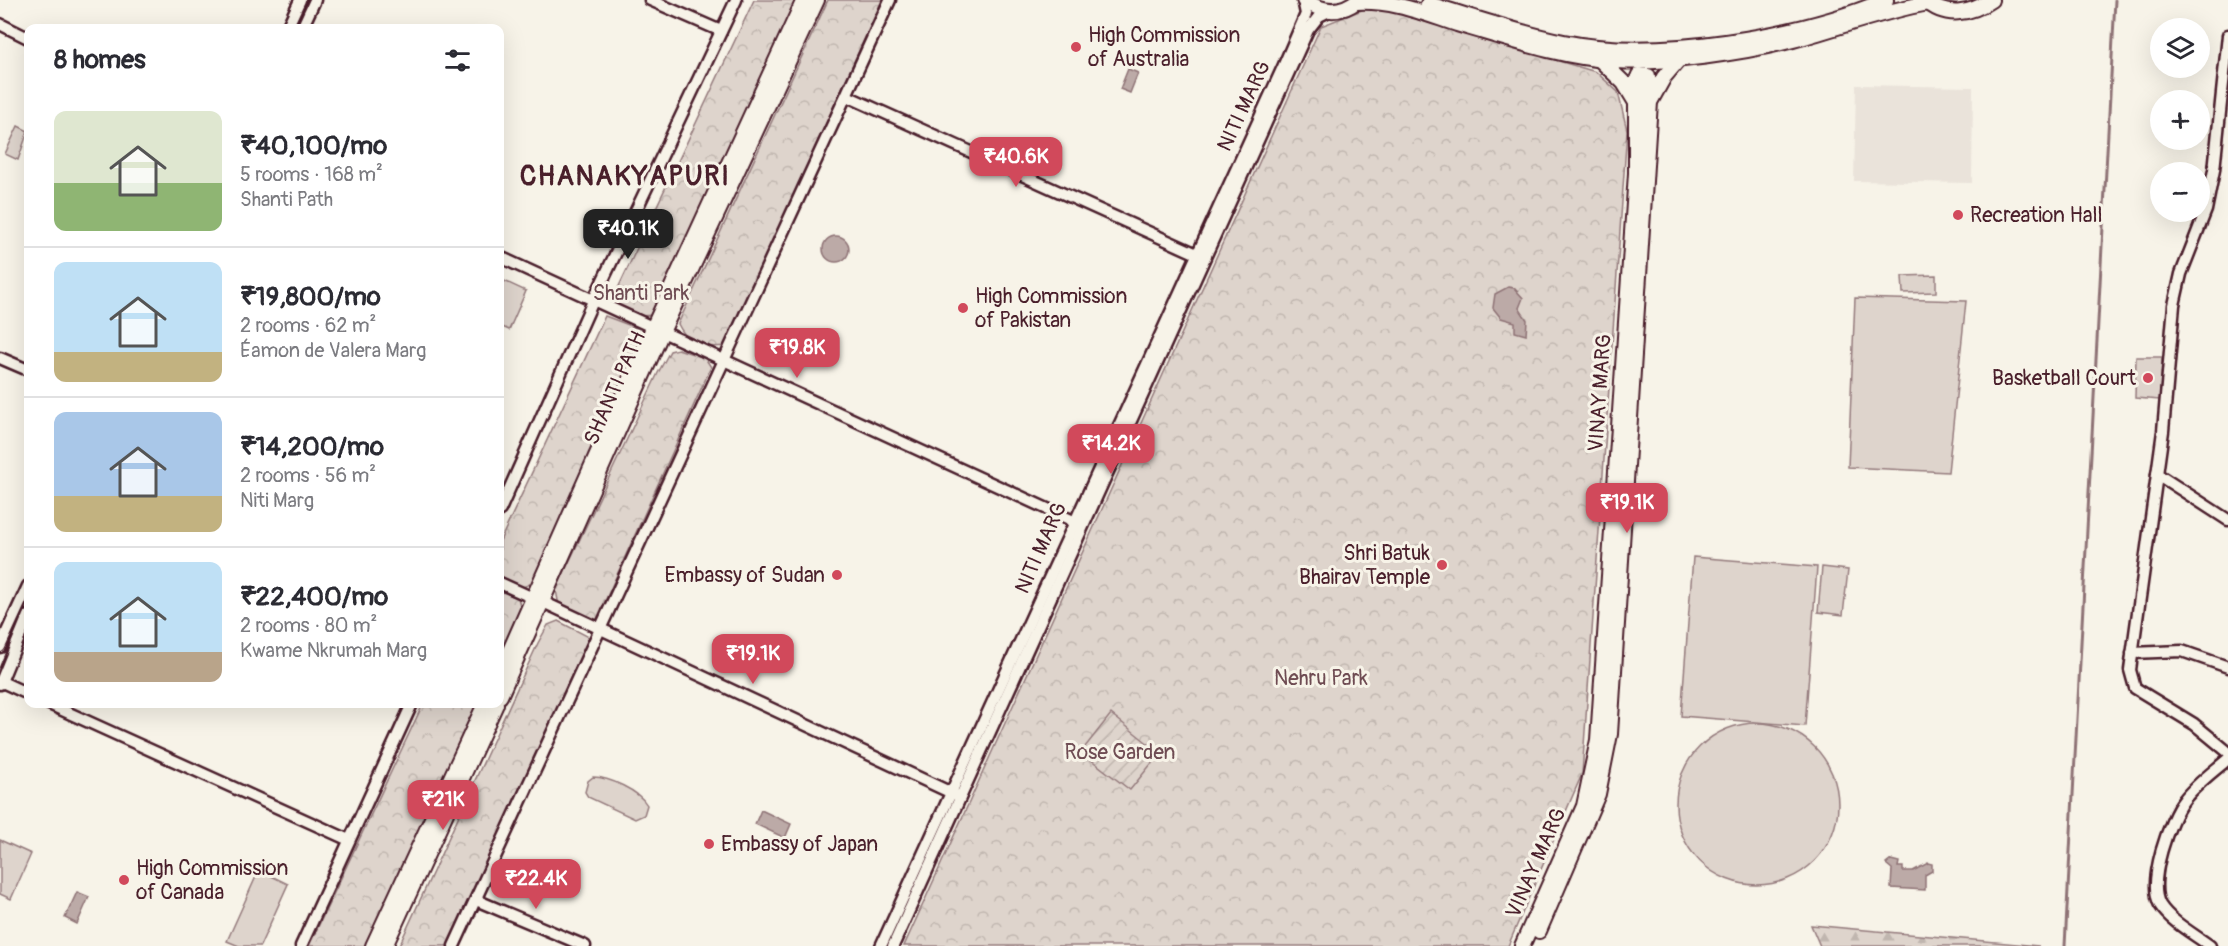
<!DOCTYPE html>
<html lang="en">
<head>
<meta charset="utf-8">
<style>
  body { margin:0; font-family:Pangolin,sans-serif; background:#f7f7f7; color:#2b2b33; height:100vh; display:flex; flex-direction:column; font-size:22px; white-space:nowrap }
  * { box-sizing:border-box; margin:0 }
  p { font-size:20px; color:#7c7c81 }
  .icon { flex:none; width:33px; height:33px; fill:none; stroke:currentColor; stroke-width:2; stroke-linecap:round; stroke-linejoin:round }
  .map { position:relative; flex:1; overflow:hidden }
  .details { position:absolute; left:24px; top:24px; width:480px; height:684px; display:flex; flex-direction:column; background:#fff; border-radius:12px; box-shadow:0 6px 24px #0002 }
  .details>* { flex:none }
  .tools { position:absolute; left:2150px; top:18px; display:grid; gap:12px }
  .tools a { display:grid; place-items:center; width:60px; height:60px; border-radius:50%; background:#fff; box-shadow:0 6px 24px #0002; font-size:30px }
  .price { position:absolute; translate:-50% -51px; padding:0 14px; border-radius:12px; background:#d1495b; color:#fff; font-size:20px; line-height:39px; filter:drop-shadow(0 2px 3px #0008) }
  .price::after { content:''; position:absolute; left:50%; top:36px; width:18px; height:14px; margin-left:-9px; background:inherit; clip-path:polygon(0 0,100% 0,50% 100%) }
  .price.on { background:#222; color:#fff }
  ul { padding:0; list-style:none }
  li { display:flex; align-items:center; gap:18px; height:150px; padding:0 30px }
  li+li { border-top:2px solid #e1e1e2 }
  li span { display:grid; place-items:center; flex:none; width:168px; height:120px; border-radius:12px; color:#555 }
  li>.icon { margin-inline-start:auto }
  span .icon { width:72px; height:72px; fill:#fffc; stroke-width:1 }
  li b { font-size:26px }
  h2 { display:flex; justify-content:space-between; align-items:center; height:72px; padding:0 30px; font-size:26px }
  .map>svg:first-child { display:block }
  .built { fill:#eae3da }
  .grass { fill:#ded4cc; stroke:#947a7c; stroke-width:1.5 }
  .forest { fill:url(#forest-firs); stroke:#947a7c; stroke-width:1.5 }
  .park { fill:url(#park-crowns); stroke:#947a7c; stroke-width:1.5 }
  .garden { fill:url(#garden-furrows); stroke:#947a7c; stroke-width:1.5 }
  .water { fill:#bcaaa7; stroke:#8e7275; stroke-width:1.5 }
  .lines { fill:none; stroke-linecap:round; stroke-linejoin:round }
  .stream { stroke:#8e7275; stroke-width:3 }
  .minor-casing { stroke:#4a1f2b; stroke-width:15 }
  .major-casing { stroke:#4a1f2b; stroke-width:18 }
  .minor { stroke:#f7f3e8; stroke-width:10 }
  .major { stroke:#f7f3e8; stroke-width:14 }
  .poi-dot { fill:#d1495b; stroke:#f7f3e8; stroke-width:2 }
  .labels { text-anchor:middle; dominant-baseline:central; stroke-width:6; stroke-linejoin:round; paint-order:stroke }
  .poi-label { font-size:21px; fill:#4a1f2b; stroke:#f7f3e8; text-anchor:start }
  .street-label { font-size:21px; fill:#4a1f2b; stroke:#f7f3e8 }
  .park-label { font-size:21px; fill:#6f4c53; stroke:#f7f3e8 }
  .district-label { font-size:27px; font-weight:bold; letter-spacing:1.5px; fill:#4a1f2b; stroke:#f7f3e8 }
</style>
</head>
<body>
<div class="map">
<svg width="2228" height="946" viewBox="0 0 2228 946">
  <defs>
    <pattern id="forest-firs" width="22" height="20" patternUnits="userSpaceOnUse" patternTransform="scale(1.5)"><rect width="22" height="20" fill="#ded4cc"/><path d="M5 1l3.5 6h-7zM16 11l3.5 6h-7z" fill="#c0b6af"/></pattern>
    <pattern id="park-crowns" width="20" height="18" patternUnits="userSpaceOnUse" patternTransform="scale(1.5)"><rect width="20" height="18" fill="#ded4cc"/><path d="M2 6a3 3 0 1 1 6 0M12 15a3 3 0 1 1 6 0" fill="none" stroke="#c0b6af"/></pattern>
    <pattern id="garden-furrows" width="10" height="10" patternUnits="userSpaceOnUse" patternTransform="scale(1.5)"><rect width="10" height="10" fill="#ded4cc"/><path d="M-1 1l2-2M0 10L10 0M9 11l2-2" fill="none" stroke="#c0b6af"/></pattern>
  </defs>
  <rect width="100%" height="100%" fill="#f7f3e8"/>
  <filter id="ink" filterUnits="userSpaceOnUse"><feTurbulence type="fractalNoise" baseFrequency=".0167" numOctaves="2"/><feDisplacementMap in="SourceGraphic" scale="12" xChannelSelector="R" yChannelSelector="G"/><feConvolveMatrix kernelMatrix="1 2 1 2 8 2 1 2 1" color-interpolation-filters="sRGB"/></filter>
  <g filter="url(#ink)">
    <!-- built -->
    <path class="built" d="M1856 85 1973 87 1972 183 1854 181Z"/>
    <!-- grass -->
    <g class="grass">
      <path d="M18 126 28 131 18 160 5 154Z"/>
      <path d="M1936 275V292L1903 293 1902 276Z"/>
      <path d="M500 279 526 291 509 330 500 326Z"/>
      <path d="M1855 298 1966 301 1948 472 1848 467Z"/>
      <path d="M2136 357H2162L2160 400 2135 398Z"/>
      <path d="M1693 557 1817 567 1805 726 1681 716Z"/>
      <path d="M1822 567 1848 570 1843 615 1818 612Z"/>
      <circle cx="1757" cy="804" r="81"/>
      <path d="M593 777C609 777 639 791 647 805L644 815 635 819 588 797 585 792 588 781Z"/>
      <path d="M0 840 31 854 11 899 0 894Z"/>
      <path d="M259 870 288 884 260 946H239L227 941Z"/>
    </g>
    <!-- forest -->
    <path class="forest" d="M1811 925 2039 946H1820Z"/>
    <!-- park -->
    <g class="park">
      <path d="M754 0H797L714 178 655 315 639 316 617 306 613 299Z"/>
      <path d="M828 0H882L725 346C704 349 687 343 678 324Z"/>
      <path d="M1372 6 1596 72 1618 92 1627 130 1582 774 1508 946H904L1321 26Z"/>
      <path d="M605 316 634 327 644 337 535 582 523 587 500 577V541Z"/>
      <path d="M678 349 705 358 711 367 596 621 559 606 556 590 658 373 670 351Z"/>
      <path d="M500 591 518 598 522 612 500 659Z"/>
      <path d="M558 621 589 637 449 946H399L538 643 548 625Z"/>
      <path d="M423 704H479L365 946H309Z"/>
    </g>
    <!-- garden -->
    <path class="garden" d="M1111 714 1160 753 1130 790 1081 752Z"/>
    <!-- water -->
    <g class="water">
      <path d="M1128 69 1138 73 1130 93 1120 89Z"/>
      <circle cx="836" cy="249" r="13"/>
      <path d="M1508 287 1514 288 1523 298 1519 308 1527 320 1526 335 1515 332V322L1501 318 1493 308 1495 294Z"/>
      <path d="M761 810 791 824 785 838 755 824Z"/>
      <path d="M1891 860 1899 862 1898 867H1903V871H1913L1928 863 1932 864V871L1925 875V890L1891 888 1892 869 1886 864Z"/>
      <path d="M77 892 89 897 77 924 65 918Z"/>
    </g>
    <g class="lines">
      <!-- stream -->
      <path class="stream" d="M2065 946 2115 0"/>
      <defs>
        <g id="minor">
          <path d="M650 0 721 31"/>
          <path d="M0 24 28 38"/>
          <path d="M287 28 300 0"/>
          <path d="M302 28 315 0"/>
          <path d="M2228 35 2214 170 2206 210 2181 274 2174 305 2163 431 2130 670 2135 688 2194 724 2228 752"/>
          <path d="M847 96 1197 254"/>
          <path d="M500 257 1080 524"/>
          <path d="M0 358 28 370"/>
          <path d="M2157 474 2228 520"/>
          <path d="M500 510 593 301 736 0"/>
          <path d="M500 583 533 598"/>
          <path d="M543 602 956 795"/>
          <path d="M0 647 28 586"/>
          <path d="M2132 653 2182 651 2228 667"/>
          <path d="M0 681 28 694"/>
          <path d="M0 684 28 616"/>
          <path d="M49 704 349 840"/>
          <path d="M476 900 585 946"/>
          <path d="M301 946 412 704"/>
          <path d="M454 946 890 0"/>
          <path d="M881 946 1283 67 1306 14 1303 0"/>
          <path d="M893 946 1308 30 1319 16 1329 11"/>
          <path d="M2210 946C2194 934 2171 922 2160 905 2147 882 2169 819 2184 800 2196 784 2213 772 2228 759"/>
        </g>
        <g id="major">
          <path d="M1304 0C1321 12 1340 15 1358 0"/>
          <path d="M1925 0C1945 19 1971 14 1991 0"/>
          <path d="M1356 2C1393 0 1423 13 1457 24 1508 39 1564 58 1617 61 1666 64 1744 53 1793 40 1838 28 1882 11 1929 3"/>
          <path d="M1428 4C1473 17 1518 33 1564 42 1656 61 1801 36 1886 0"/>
          <path d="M1598 58 1624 83 1635 101"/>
          <path d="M500 673 653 328 804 0"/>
          <path d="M500 696 662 332 817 0"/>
          <path d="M1539 931 1598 794 1610 734 1650 102 1664 77 1681 57"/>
          <path d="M373 946 485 704"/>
          <path d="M385 946 496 704"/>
          <path d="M1522 946 1584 806 1598 740 1636 173V82L1639 75 1648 76 1650 102"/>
        </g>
      </defs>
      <!-- minor casing -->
      <use href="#minor" class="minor-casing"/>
      <!-- major casing -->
      <use href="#major" class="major-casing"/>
      <!-- minor -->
      <use href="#minor" class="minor"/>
      <!-- major -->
      <use href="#major" class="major"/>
    </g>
  </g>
  <!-- markers -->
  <g class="poi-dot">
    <circle cx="1076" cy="47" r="6"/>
    <circle cx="1958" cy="215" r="6"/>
    <circle cx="963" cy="308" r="6"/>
    <circle cx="2148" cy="378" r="6"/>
    <circle cx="1442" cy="565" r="6"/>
    <circle cx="837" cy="575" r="6"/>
    <circle cx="709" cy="844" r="6"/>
    <circle cx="124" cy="880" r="6"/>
  </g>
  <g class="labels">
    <!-- poi labels -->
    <g class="poi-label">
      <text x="1088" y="35">High Commission<tspan x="1088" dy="24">of Australia</tspan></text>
      <text x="1970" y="215">Recreation Hall</text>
      <text x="975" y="296">High Commission<tspan x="975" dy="24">of Pakistan</tspan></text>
      <text x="2136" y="378" text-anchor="end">Basketball Court</text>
      <text x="1430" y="553" text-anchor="end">Shri Batuk<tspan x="1430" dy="24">Bhairav Temple</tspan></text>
      <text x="825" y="575" text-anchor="end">Embassy of Sudan</text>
      <text x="721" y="844">Embassy of Japan</text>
      <text x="136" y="868">High Commission<tspan x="136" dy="24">of Canada</tspan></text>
    </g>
    <!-- street labels -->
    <g class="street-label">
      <text transform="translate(1244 106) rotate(-65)">NITI MARG</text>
      <text transform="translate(615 388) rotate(-66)">SHANTI PATH</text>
      <text transform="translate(1600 393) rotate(-86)">VINAY MARG</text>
      <text transform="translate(1041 548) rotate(-66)">NITI MARG</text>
      <text transform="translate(1536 863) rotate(-66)">VINAY MARG</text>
    </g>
    <!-- park labels -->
    <g class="park-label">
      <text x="641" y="293">Shanti Park</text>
      <text x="1321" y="678">Nehru Park</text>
      <text x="1120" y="752">Rose Garden</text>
    </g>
    <!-- district labels -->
    <g class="district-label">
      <text x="625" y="176">CHANAKYAPURI</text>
    </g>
  </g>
</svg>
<div class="tools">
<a><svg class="icon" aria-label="layers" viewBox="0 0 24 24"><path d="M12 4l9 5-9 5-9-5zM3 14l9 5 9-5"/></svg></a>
<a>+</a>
<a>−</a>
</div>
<b class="price" style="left:1016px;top:188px">₹40.6K</b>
<b class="price on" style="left:628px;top:260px">₹40.1K</b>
<b class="price" style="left:797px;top:379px">₹19.8K</b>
<b class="price" style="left:1111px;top:475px">₹14.2K</b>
<b class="price" style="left:1627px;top:534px">₹19.1K</b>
<b class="price" style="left:753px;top:685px">₹19.1K</b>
<b class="price" style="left:443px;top:831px">₹21K</b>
<b class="price" style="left:536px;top:910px">₹22.4K</b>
<section class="details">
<h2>8 homes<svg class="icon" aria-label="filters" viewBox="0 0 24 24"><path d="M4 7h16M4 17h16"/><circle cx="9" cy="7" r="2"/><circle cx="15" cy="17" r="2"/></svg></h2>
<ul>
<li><span style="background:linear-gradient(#dfe7d0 60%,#8fb573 0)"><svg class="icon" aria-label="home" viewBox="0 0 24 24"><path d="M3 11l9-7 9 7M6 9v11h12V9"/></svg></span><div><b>₹40,100/mo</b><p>5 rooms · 168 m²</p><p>Shanti Path</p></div></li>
<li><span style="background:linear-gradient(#bfe0f5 75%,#c2b280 0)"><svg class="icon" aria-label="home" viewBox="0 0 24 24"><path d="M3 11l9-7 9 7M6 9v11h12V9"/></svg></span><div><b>₹19,800/mo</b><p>2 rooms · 62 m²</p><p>Éamon de Valera Marg</p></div></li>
<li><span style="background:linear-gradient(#a9c7e8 70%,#c2b280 0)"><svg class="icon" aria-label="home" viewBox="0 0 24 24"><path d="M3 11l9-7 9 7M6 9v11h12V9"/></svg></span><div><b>₹14,200/mo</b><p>2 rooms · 56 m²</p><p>Niti Marg</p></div></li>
<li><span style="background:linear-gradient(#bfe0f5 75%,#b9a48a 0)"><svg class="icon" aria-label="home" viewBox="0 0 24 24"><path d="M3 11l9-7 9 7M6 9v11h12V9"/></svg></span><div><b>₹22,400/mo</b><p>2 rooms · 80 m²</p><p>Kwame Nkrumah Marg</p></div></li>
</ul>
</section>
</div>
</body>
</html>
